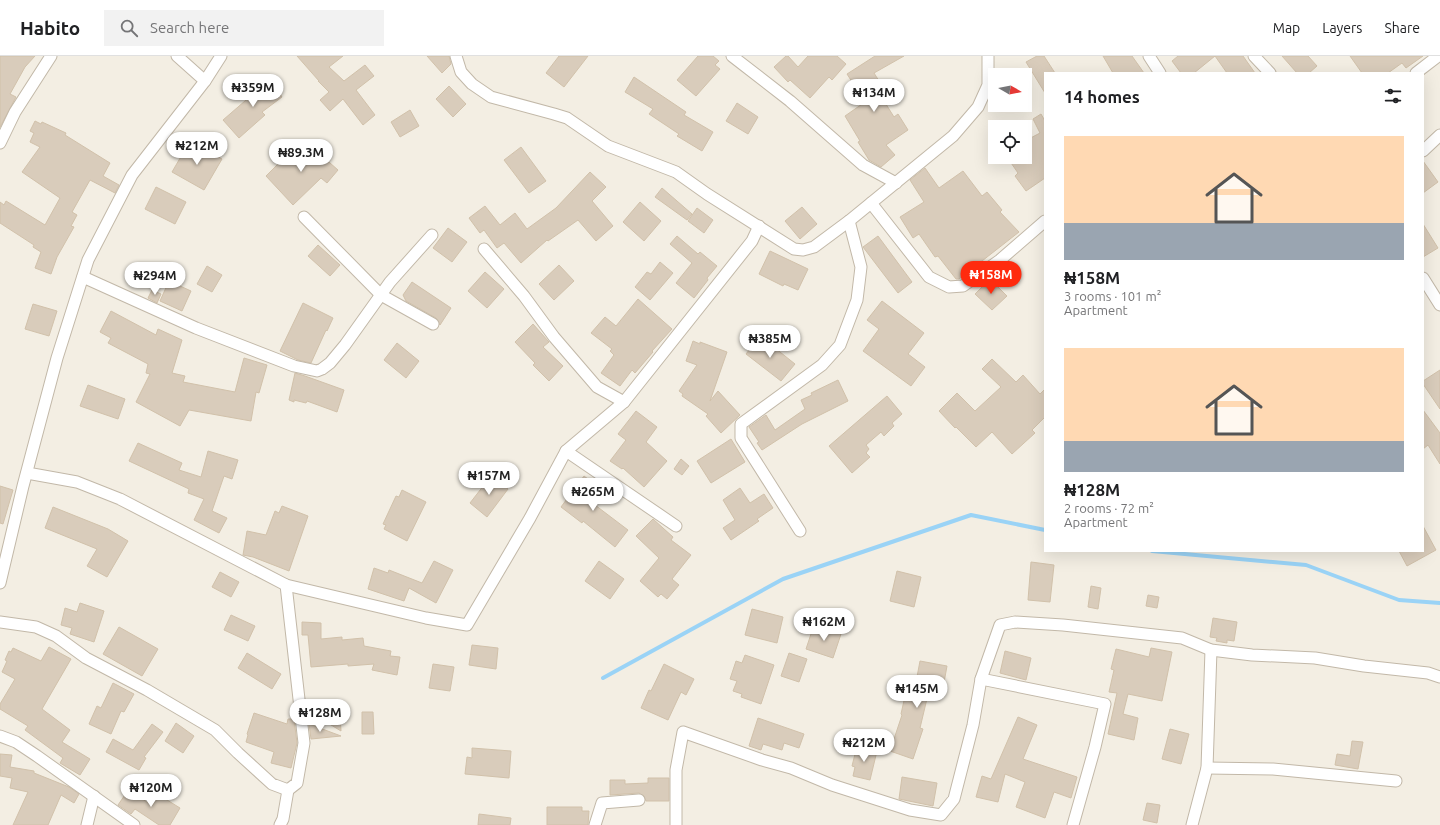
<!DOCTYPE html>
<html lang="en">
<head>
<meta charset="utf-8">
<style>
  body { margin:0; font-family:Ubuntu,sans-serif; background:#f2f2f2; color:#202124; height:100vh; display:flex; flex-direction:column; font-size:15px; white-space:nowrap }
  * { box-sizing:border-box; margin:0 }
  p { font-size:13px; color:#757577 }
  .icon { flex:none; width:22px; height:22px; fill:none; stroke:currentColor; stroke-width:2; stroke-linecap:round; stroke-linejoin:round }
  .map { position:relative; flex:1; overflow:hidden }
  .details { position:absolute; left:1044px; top:16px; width:380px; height:480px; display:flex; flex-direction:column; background:#fff; border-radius:0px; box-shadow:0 4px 16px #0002 }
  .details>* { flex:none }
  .needle { width:26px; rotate:99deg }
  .fabs { position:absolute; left:988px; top:12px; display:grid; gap:8px }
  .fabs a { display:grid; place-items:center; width:44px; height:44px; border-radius:0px; background:#fff; box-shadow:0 4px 16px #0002; font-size:20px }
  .price { position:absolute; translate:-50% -34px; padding:0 9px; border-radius:14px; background:#fff; color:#222; font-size:13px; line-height:26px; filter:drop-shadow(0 1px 2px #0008) }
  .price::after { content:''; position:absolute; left:50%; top:24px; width:12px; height:9px; margin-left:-6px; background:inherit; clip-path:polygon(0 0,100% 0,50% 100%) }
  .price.selected { background:#ff2b0e; color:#fff }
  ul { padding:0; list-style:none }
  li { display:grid; align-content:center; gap:8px; height:212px; padding:0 20px }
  li span { display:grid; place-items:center; height:124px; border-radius:0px; color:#555 }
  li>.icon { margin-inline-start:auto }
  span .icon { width:72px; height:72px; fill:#fffc; stroke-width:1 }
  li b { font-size:17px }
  h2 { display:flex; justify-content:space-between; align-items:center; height:48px; padding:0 20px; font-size:17px }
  header { display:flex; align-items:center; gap:24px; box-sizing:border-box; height:56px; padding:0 20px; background:#fff; border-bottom:1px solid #e0e0e0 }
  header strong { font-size:19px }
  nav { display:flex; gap:22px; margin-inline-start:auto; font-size:14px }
  .search { width:280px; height:36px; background:#f2f2f2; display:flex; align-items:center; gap:10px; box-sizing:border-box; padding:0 14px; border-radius:0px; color:#757577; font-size:15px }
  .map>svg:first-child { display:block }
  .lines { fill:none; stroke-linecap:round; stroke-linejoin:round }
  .stream { stroke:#9ad3f6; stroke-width:4 }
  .building { fill:#d9ccbb; stroke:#d1c1aa }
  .street-casing { stroke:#c2b8a8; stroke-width:13 }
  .street { stroke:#fff; stroke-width:11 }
</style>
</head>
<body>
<header>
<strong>Habito</strong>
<div class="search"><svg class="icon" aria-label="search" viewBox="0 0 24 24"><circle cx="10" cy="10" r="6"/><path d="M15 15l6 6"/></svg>Search here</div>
<nav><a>Map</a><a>Layers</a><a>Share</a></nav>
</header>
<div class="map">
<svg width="1440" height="769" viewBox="0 0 1440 769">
  <rect width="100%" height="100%" fill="#f3eee3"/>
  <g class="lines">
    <!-- stream -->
    <g class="stream">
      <path d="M1152 495 1306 509 1399 544 1440 547"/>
      <path d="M603 622 783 523 971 459 1045 474"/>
    </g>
  </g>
  <!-- building -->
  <g class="building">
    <path d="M0 0H35L25 11 10 38 16 41 0 71Z"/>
    <path d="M297 0H343L329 11 344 25 365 9 374 20 356 34 375 59 363 69 343 43 330 55 320 44 329 36 318 25H319Z"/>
    <path d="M427 0H449L451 8 442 17Z"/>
    <path d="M559 0H588L564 31 546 17Z"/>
    <path d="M698 0H713L719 5 715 9 720 13 696 40 677 24Z"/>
    <path d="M786 0H788L798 11 808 0H837L846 8 832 24 829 21 810 42 790 24 788 26 774 11Z"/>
    <path d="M875 0H904L874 17 879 25 874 29 894 61 898 58 908 74 886 89 895 99 881 111 869 104 858 86 860 85 845 60 865 46 847 18Z"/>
    <path d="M1037 0H1044L1055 17H1045V37L1026 6Z"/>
    <path d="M1103 0H1132L1144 17H1113Z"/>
    <path d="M1178 0H1215L1194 17H1181L1172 5Z"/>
    <path d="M1215 0H1243L1255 17H1227Z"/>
    <path d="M1282 0H1308L1317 10 1309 17H1297Z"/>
    <path d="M1350 0H1423L1406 12 1402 7 1388 17H1362Z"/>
    <path d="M634 21 686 56 684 59 713 76 702 95 677 80 679 78 649 58 653 53 625 36Z"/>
    <path d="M269 22 282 41 262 56 265 59 239 82 223 64 253 38 251 35Z"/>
    <path d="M449 30 466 48 453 61 436 43Z"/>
    <path d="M737 47 758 61 748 78 726 65Z"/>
    <path d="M410 54 419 70 400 81 391 66Z"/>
    <path d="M1041 58 1045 65V122L1026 135 1015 120 1018 117 1007 101H1025V85L1040 77 1033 63Z"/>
    <path d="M35 65 41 68 42 66 66 77 65 79 110 107 103 120 119 129 115 137 90 124 72 156 77 159 71 170 74 171 57 201 51 218 35 212 41 196 33 191 34 189 0 167V146L4 149 6 145 45 169 60 142 22 116 40 91 30 86 34 77 30 75Z"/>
    <path d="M190 85 222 103 204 134 172 116Z"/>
    <path d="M305 85 338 114 327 127 321 122 293 149 266 120 283 103 287 106Z"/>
    <path d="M521 91 546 125 529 137 504 104Z"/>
    <path d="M1423 105 1438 126 1423 137Z"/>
    <path d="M925 112 939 132 963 115 982 140 987 136 1002 154 1000 156 1019 176 959 223H956L938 200 935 201 919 178 913 182 900 161 924 146 910 124Z"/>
    <path d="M590 116 606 131 592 145 613 170 596 185 578 164 548 185 547 184 521 207 504 187 497 192 484 174 480 177 469 162 485 150 500 169 515 157 527 173 556 152Z"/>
    <path d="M156 131 186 146 175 168 145 153Z"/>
    <path d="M662 132 692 158 687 164 655 141Z"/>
    <path d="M640 146 661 165 644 185 623 166Z"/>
    <path d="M802 151 817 168 800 183 785 165Z"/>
    <path d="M697 152 713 164 704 177 688 165Z"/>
    <path d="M1423 168 1438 192 1423 201Z"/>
    <path d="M448 172 467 186 452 206 433 192Z"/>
    <path d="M677 180 698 198 700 196 717 210 707 222 708 224 694 242 676 227 692 207 670 188Z"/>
    <path d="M878 180 912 226 898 237 863 191Z"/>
    <path d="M318 189 340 209 330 220 308 200Z"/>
    <path d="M770 195 808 213 798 234 784 228 783 230 759 218Z"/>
    <path d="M660 206 673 217 650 244 635 231 647 216 651 218Z"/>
    <path d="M559 209 574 225 554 244 539 228Z"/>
    <path d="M207 210 222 219 212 236 197 228Z"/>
    <path d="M485 216 504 233 487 252 468 235Z"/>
    <path d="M990 223 1007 240 992 254 975 238Z"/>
    <path d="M169 225 191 235 182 255 160 245Z"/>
    <path d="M412 226 451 252 440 269 436 262 406 245 403 239Z"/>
    <path d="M152 234 161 238 157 247 148 242Z"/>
    <path d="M638 243 672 273 652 295 653 296 635 317 632 314 620 330 601 317 614 299 610 295 612 293 591 277 605 261 616 270Z"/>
    <path d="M882 245 924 277 908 298 925 311 911 330 863 295 879 273 867 264Z"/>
    <path d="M303 247 333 262 327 275 326 274 311 307 298 304 280 295Z"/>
    <path d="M33 248 57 255 49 280 25 273Z"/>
    <path d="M111 255 156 279 158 273 182 284 172 317 185 320 183 326 235 336 244 302 267 309 259 337 256 336 251 365 189 354 180 370 136 346 150 318 146 317 148 308 108 287 111 282 100 276Z"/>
    <path d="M533 268 549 286 543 291 563 310 549 325 533 309 535 307 515 286Z"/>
    <path d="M760 280 795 308 781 325 746 298Z"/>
    <path d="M693 285 700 288V286L727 296 710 345 718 335 740 359 721 377 706 360 708 358 682 340 683 338 679 335 697 309 686 305Z"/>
    <path d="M397 287 419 305 406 322 384 304Z"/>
    <path d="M992 303 1016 326 1023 319 1040 338 1045 333V361L1032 374 1035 377 1012 398 992 376 976 391 956 371 955 372 939 355 957 337 975 355 1001 331 982 313Z"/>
    <path d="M1440 314V353L1423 328V325Z"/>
    <path d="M295 317 305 320 344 334 337 356 307 345 306 347 294 344V346L289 344Z"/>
    <path d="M838 324 848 345 802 368 762 394 757 387 759 386 749 371 766 359 775 374 805 353 801 344 812 339 811 337Z"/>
    <path d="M88 329 125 343 118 363 80 350Z"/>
    <path d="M887 340 902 358 892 367 894 370 884 380 881 376 866 389 869 393 866 397 870 401 852 417 829 390Z"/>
    <path d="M1423 354 1440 377V408L1428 389 1423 393Z"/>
    <path d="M636 355 657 371 646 386 667 405 644 431 623 412 622 413 610 405 626 384 618 378Z"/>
    <path d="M731 383 745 406 711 427 697 405Z"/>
    <path d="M138 387 182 407 179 414 201 421 208 395 238 404 232 423 224 420 212 455 227 462 219 477 194 464 204 443 188 437 189 433 129 405Z"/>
    <path d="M681 403 689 410 682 419 674 413Z"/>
    <path d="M491 420 508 433 487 461 470 447Z"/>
    <path d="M584 420 605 436 595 449 628 474 615 491 583 465 582 467 561 451Z"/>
    <path d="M0 430 13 434 3 468 0 467Z"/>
    <path d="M740 432 750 447 764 438 773 452 757 463 759 465 731 484 723 472 735 464 723 444Z"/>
    <path d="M402 434 426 446 407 485 384 473 386 469 383 468 396 440 399 441Z"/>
    <path d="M282 450 308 460 289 515 253 501 243 499 247 475 266 479 275 455 279 457Z"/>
    <path d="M53 451 108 473 128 485 107 521 87 510 97 493 45 472Z"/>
    <path d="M653 463 673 481 671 484 691 499 672 523 679 529 667 543 661 538 658 541 640 525 659 502 636 480Z"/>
    <path d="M1423 470 1436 494 1407 510 1399 495H1423Z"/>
    <path d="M434 505 453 514 436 547 409 532 404 545 368 533 374 512 388 517 389 514 422 527Z"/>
    <path d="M599 505 624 523 610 543 585 525Z"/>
    <path d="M1031 506 1054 509 1050 546 1028 544Z"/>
    <path d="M897 515 921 521 914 551 890 545Z"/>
    <path d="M220 516 239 526 231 541 212 531Z"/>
    <path d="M1091 530 1101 532 1098 553 1088 551Z"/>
    <path d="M1148 539 1159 541 1157 552 1146 550Z"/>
    <path d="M80 547 104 555 94 586 70 578 72 572 61 569 65 552 77 556Z"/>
    <path d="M752 553 783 561 777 587 745 579Z"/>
    <path d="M231 559 255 570 248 585 224 574Z"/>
    <path d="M1213 562 1237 566 1234 585 1227 584V587L1216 585 1217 582 1210 581Z"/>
    <path d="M302 566 321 567V583L342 581V584L363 582 364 590 391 595 390 600 400 601 397 619 372 614 374 608 348 610V608L311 611 308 579H302Z"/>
    <path d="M814 569 841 578 833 602 806 593Z"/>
    <path d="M119 571 158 593 142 620 103 598Z"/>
    <path d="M472 589 498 592 496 613 469 609Z"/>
    <path d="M49 591 71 603 42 653 70 674 62 686 90 703 80 719 60 707 63 702 25 674 28 670 0 653V648L15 623 2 616 7 605 5 604 9 595 11 596 13 592 41 605Z"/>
    <path d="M1151 592 1172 596 1162 645 1128 638 1123 658 1138 662 1134 684 1108 678 1117 637 1109 636 1114 614 1111 613 1116 593 1149 601Z"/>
    <path d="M1005 595 1031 602 1026 624 1000 617Z"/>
    <path d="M247 597 281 618 272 633 238 612Z"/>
    <path d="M789 597 807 603 799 626 781 620Z"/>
    <path d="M745 599 774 609 761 648 741 641 742 638 733 635 737 625 730 623 736 605 742 607Z"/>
    <path d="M920 605 947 610 943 632 930 630 920 672 923 673 913 703 890 695 902 659 901 658 905 640 913 642Z"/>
    <path d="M433 608 454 611 450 635 429 632Z"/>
    <path d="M664 608 694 623 686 639 681 636 668 664 641 652 649 634 651 635Z"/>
    <path d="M113 627 134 638 124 656 121 655 111 678 89 668 97 650 101 652Z"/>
    <path d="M362 656H373L374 678H362Z"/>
    <path d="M254 657 287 668 288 663H294L297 687 291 712 271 707 274 696 246 686 248 679 247 678Z"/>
    <path d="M340 659 341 675 318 661Z"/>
    <path d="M1018 661 1037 669 1023 703 1077 721 1071 742 1054 736 1045 762 1016 751 1025 726 1005 718 998 746 976 741 982 720 991 723Z"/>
    <path d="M758 662 804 678 799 692 784 687 782 694 763 688 761 694 749 690Z"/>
    <path d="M176 667 194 680 183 697 165 685Z"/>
    <path d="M152 668 163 676 144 701 146 702 139 714 106 696 113 683 133 694Z"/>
    <path d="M309 668 341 680 311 683Z"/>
    <path d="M1170 673 1189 678 1181 708 1162 703Z"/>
    <path d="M1352 685 1363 686 1358 713 1335 709 1337 698 1350 700Z"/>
    <path d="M857 690 877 695 870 724 853 720 855 711 852 710Z"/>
    <path d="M472 692 511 695 509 722 465 718 467 701 472 702Z"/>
    <path d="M0 698 12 699 10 711 34 715V717L69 731 79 738 74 747 61 739 48 769H13L28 736 10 732 12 722 0 720Z"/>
    <path d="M902 721 937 727 933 750 899 743Z"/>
    <path d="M648 722H669V745H646L644 740 639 737 610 739V724H625V728L648 727Z"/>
    <path d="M129 733 152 750 159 739 180 752 170 769H159L135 753 131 758 118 749Z"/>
    <path d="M1147 747 1160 749 1157 767 1143 764Z"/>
    <path d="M547 751H582V755H589L588 769H547Z"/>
    <path d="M479 758 511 762 510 769H478Z"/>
  </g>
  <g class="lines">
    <defs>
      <g id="street">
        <path d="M177 0 205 25"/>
        <path d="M456 0 461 16 472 28 491 41 554 58 567 62 608 90 676 116 707 138 794 193 803 194 814 191 849 165 953 80 978 51 988 29V0"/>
        <path d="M732 0 790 45 863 109 896 127"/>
        <path d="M1149 0 1160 17"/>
        <path d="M1254 0 1270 17"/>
        <path d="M1416 17 1438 0"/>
        <path d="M0 87 15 56 51 0"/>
        <path d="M1423 95 1440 79"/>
        <path d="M871 147 929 221 949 231 963 230 1000 204 1045 165"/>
        <path d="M304 161 381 239 433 268"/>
        <path d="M484 193 524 240 554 281 597 331 624 346"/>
        <path d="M83 221 196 272 294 310 317 315 322 313 330 307 345 289 390 226 432 179"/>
        <path d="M1423 222 1440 249"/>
        <path d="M566 395 676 470"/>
        <path d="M27 417 77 426 120 443 286 529 426 562 467 569 530 462 566 395 624 346 752 185 759 170"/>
        <path d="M800 475 741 382V368L822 309 840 289 857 244 861 211 849 165"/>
        <path d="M0 527 23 430 57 302 88 204 132 119 205 25 221 0"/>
        <path d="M0 566 36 571 56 580 86 602 147 634 215 674 238 697 272 728 288 734 297 727 304 687 286 529"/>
        <path d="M981 623 1105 648 1095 691 1073 769"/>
        <path d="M0 680 16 686 37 700 134 769"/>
        <path d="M1207 712 1273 713 1396 725"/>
        <path d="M87 769 94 740"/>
        <path d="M280 769 283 763 288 734"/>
        <path d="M595 769 602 747 639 744"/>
        <path d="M676 769V714L683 676 762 704 791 712 832 729 910 754 941 759 954 743 973 669 981 623 1000 569 1015 566 1063 569 1182 582 1211 594 1252 599 1315 602 1364 610 1428 617 1440 621"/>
        <path d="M1192 769 1207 712 1211 594"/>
      </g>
    </defs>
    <!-- street casing -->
    <use href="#street" class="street-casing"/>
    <!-- street -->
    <use href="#street" class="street"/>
  </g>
</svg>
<div class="fabs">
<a><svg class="needle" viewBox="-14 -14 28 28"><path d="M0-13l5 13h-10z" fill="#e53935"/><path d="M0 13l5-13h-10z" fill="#757577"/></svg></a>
<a><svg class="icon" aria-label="locate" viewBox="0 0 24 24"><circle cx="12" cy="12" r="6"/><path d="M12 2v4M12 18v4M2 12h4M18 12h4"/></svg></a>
</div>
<b class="price" style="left:253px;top:52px">₦359M</b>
<b class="price" style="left:874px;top:57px">₦134M</b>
<b class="price" style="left:197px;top:110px">₦212M</b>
<b class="price" style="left:301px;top:117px">₦89.3M</b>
<b class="price selected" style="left:991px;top:239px">₦158M</b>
<b class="price" style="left:155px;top:240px">₦294M</b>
<b class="price" style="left:770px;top:303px">₦385M</b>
<b class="price" style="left:489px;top:440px">₦157M</b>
<b class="price" style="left:593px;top:456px">₦265M</b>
<b class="price" style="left:824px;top:586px">₦162M</b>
<b class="price" style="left:917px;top:653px">₦145M</b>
<b class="price" style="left:320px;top:677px">₦128M</b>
<b class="price" style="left:864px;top:707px">₦212M</b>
<b class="price" style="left:151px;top:752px">₦120M</b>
<section class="details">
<h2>14 homes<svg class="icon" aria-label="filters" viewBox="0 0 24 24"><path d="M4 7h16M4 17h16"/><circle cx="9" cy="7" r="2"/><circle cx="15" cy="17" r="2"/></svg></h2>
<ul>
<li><span style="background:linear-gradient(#ffd9b3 70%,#9aa5b1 0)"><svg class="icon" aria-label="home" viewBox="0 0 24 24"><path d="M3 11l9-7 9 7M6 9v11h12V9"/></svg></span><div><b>₦158M</b><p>3 rooms · 101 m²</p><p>Apartment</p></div></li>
<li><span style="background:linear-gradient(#ffd9b3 75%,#9aa5b1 0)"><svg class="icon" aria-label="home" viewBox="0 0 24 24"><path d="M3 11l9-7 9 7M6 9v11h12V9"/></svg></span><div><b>₦128M</b><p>2 rooms · 72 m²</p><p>Apartment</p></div></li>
</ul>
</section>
</div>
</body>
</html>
